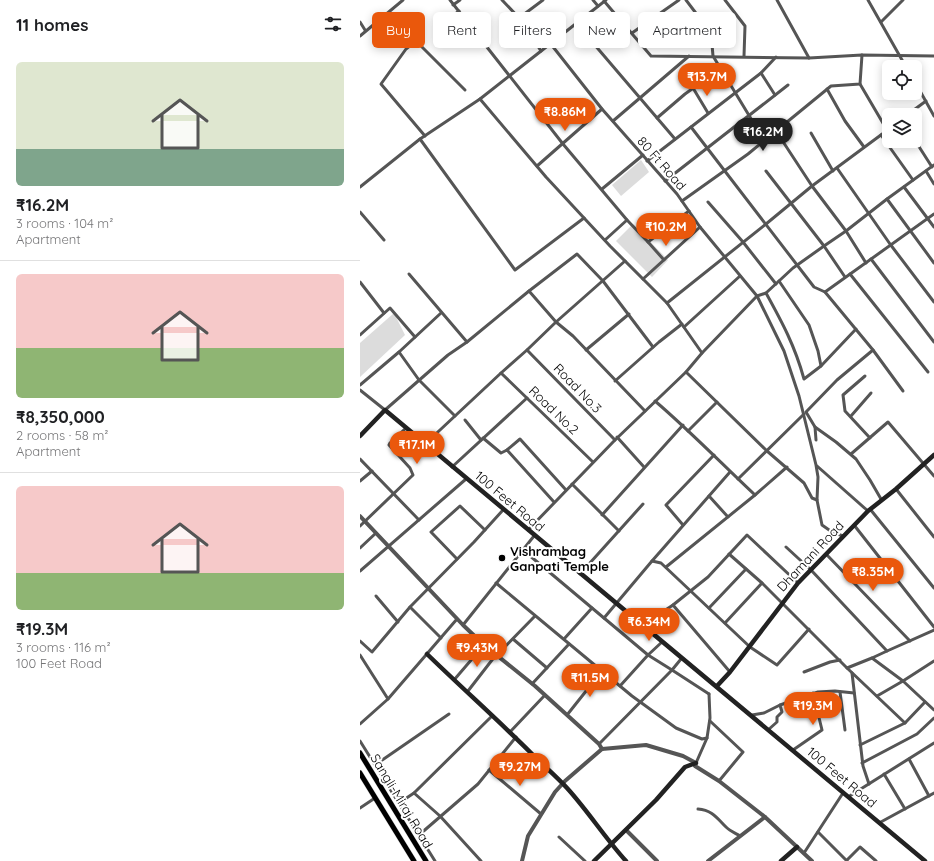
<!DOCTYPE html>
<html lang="en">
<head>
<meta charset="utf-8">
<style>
  body { margin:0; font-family:Quicksand,sans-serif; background:#f2f2f2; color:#202124; height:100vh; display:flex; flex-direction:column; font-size:15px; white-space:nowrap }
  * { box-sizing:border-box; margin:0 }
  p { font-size:13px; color:#757577 }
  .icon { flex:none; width:22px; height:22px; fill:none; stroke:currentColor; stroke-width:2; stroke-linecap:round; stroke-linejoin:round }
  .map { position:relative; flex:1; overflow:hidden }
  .drawer { display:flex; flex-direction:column; background:#fff; width:360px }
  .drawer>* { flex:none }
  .guide { position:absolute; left:12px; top:12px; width:380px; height:36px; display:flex; gap:8px }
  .fabs { position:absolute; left:522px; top:60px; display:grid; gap:8px }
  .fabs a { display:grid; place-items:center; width:40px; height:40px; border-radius:6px; background:#fff; box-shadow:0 2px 10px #0003; font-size:20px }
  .price { position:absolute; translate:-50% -34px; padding:0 9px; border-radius:14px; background:#ea580c; color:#fff; font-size:13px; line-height:26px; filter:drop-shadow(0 1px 2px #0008) }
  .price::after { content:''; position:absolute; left:50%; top:24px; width:12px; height:9px; margin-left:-6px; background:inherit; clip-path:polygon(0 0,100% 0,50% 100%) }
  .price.selected { background:#222; color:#fff }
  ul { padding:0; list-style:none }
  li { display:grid; align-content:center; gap:8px; height:212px; padding:0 16px }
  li+li { border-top:1px solid #e0e0e0 }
  li span { display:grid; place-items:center; height:124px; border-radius:6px; color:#555 }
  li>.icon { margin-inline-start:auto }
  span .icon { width:72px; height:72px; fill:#fffc; stroke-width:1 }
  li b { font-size:17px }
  h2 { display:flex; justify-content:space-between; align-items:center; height:48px; padding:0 16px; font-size:17px }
  .tag { padding:0 14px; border-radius:6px; background:#fff; box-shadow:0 2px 10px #0003; font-size:14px; line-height:36px }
  .tag.selected { background:#ea580c; color:#fff }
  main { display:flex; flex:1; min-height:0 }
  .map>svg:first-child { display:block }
  .green { fill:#dcdcdc }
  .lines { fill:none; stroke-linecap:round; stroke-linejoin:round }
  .trunk-casing { stroke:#dbdbdb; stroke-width:6 }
  .minor { stroke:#555; stroke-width:3 }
  .tertiary { stroke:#555; stroke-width:4 }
  .secondary { stroke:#222; stroke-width:4.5 }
  .trunk { stroke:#000; stroke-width:5 }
  .poi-dot { fill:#000; stroke:#fff; stroke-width:1.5 }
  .labels { text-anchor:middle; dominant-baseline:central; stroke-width:4; stroke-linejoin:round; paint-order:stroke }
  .street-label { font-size:13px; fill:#000; stroke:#fff }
  .poi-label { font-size:13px; font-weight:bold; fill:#000; stroke:#fff; text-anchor:start }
</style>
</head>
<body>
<main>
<section class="drawer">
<h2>11 homes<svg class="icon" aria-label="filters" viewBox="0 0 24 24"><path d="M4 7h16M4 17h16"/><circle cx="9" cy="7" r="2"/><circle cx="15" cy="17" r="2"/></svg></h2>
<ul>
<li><span style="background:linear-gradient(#dfe7d0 70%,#7fa58c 0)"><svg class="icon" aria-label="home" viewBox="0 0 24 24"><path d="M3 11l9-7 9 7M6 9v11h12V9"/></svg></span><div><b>₹16.2M</b><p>3 rooms · 104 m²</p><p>Apartment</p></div></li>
<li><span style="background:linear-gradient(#f6c9c9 60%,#8fb573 0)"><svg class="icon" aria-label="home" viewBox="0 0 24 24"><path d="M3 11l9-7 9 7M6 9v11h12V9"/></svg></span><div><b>₹8,350,000</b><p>2 rooms · 58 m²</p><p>Apartment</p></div></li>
<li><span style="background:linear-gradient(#f6c9c9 70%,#8fb573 0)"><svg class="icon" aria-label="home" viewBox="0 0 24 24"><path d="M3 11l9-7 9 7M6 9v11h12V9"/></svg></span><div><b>₹19.3M</b><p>3 rooms · 116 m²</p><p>100 Feet Road</p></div></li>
</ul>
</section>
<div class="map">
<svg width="574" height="861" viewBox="0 0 574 861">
  <rect width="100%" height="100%" fill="#fff"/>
  <!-- green -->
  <g class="green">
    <path d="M281 160 289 172 261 196 252 185Z"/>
    <path d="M273 224 308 260 292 277 256 241Z"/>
    <path d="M34 313 45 335 0 377V343Z"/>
  </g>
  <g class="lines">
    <defs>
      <g id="trunk">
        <path d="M0 753 66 861"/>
        <path d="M0 773 54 861"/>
      </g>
    </defs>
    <!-- trunk casing -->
    <use href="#trunk" class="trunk-casing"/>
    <!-- minor -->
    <g class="minor">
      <path d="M90 0 203 144 267 220 288 242 329 211"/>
      <path d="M142 0 162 21 181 51"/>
      <path d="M233 0 238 6"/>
      <path d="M246 0 120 99 186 177 250 246 307 303 342 353"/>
      <path d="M326 0 351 33 353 56 393 122 401 144"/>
      <path d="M365 0 385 26 384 56"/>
      <path d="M417 0 449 58"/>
      <path d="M508 0 546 67"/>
      <path d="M244 1 291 56 449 58 502 55 574 56"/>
      <path d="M93 5 100 0"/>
      <path d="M159 18 183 0"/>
      <path d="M0 22 5 30"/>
      <path d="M521 22 543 0"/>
      <path d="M216 23 315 139"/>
      <path d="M77 28 99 11"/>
      <path d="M272 33 319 0"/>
      <path d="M0 36 43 0"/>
      <path d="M190 43 242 109 317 194 340 227 397 296 424 351 439 396 456 465 458 477 457 500 462 525 472 532 483 536"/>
      <path d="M401 73 415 95"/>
      <path d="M555 82 574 116"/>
      <path d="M500 84 527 130"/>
      <path d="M333 88 348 113"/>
      <path d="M467 89 485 121 504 147"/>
      <path d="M547 115 566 101"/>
      <path d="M297 118 325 94 360 69"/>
      <path d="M253 121 329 56"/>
      <path d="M331 127 454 287 465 292 574 214"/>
      <path d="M416 131 452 186 486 231 506 263"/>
      <path d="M451 133 473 171"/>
      <path d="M521 135 553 180"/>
      <path d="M65 136 21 84 46 49 56 41 105 90"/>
      <path d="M60 139 155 270 224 218"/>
      <path d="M556 142 572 167"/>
      <path d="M287 161 401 73 416 57"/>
      <path d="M177 166 242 109"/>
      <path d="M477 168 530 244 574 302"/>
      <path d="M406 171 464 246 485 277"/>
      <path d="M566 171 574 184"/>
      <path d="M305 181 428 85"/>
      <path d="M0 187 60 139 120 99"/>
      <path d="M544 187 574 227"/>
      <path d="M242 189 283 155"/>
      <path d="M527 199 574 263"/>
      <path d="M322 201 388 154 471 86 500 84 502 55"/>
      <path d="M348 202 383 242 416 284"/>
      <path d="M0 212 24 240"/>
      <path d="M245 240 267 220"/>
      <path d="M288 242 304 260"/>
      <path d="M511 259 574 342"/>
      <path d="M49 274 107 342"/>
      <path d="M490 274 568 372"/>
      <path d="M283 279 340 227"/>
      <path d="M419 281 449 325 458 351 461 366 496 329"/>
      <path d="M0 282 24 313"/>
      <path d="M169 291 196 322 213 336 285 411"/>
      <path d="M465 292 513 350 543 391"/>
      <path d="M406 293C422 322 435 346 444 379L461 366"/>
      <path d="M307 303 406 224 452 186 529 129"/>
      <path d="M324 327 380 276"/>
      <path d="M0 335 30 308 55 337"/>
      <path d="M167 350 255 440"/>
      <path d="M226 350 269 314"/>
      <path d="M513 350 477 380 446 412 455 427 476 442 496 459 510 480 521 499"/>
      <path d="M39 352 59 380 95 416"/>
      <path d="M326 372 407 451 444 483 452 498 457 500"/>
      <path d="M141 373 233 462"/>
      <path d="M505 376 483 395 485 411 510 438"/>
      <path d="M255 381 299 342 322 324"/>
      <path d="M0 385 39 352 81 313"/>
      <path d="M0 390 25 410 88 355 107 342 169 291 217 254 243 281 293 347"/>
      <path d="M295 401C330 431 362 464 395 495"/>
      <path d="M491 416 511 393"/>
      <path d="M105 420 121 440"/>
      <path d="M455 427 456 440"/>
      <path d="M328 431 357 402"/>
      <path d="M257 437 284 467"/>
      <path d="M123 438 141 453 147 450 194 502"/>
      <path d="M65 444 141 373 167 350 196 322 265 261"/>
      <path d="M147 450 160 439 206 490"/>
      <path d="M491 454 528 422 574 476"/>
      <path d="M0 459 59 520"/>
      <path d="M457 466 508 511"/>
      <path d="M92 467 167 398"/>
      <path d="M378 479 444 414"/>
      <path d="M0 481 12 471"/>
      <path d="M212 484 259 531"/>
      <path d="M536 489 574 537"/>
      <path d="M349 496 368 517"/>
      <path d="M510 509 574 588"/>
      <path d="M242 515 323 425"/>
      <path d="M323 525 306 505 354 455"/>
      <path d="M494 525 574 627"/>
      <path d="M0 526 53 475 50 468 29 445 30 443 46 428"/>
      <path d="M168 530 255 440 326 372 342 353 397 296 406 293 433 268 464 246 486 231 527 199 574 165"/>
      <path d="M426 547 451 570 527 651 512 658 543 681 574 710"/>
      <path d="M0 548 16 533"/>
      <path d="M163 550 288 655 260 686"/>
      <path d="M369 554 402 583 487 668 545 723"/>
      <path d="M466 554 550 641"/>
      <path d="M97 559 71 532 100 506 125 530"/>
      <path d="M292 561 370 472"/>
      <path d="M306 567 395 495 427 467"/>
      <path d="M0 571 106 479"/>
      <path d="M220 574 283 504"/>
      <path d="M136 583 272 696 316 728 342 739 347 738"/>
      <path d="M16 596 38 622"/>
      <path d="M313 605 348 577 387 535 438 583"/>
      <path d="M50 607 81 638"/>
      <path d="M349 608 386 569"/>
      <path d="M244 618 292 561 301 563 390 647 417 665 449 629"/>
      <path d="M365 623 402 583"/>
      <path d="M103 625 174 536"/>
      <path d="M283 625 313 605 370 672"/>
      <path d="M153 639 187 668"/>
      <path d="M204 639 232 608"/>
      <path d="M0 641 12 652 50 607 114 542 143 510"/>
      <path d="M302 642 288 655 312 670 321 659"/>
      <path d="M527 651 574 630"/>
      <path d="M0 655 28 699 0 724"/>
      <path d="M487 668 512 658"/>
      <path d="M444 672 470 662 480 660"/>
      <path d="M492 673 503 766 509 784"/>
      <path d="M94 680 124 645"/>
      <path d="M172 684 209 644"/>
      <path d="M108 691 132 660 175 616"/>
      <path d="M480 692 485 730"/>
      <path d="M517 696 543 681 574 661"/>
      <path d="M28 699 97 619"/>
      <path d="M207 715 242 671"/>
      <path d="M392 715 404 713 420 705"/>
      <path d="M350 721 383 752 359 781"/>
      <path d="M408 730 417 722V717L422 712 420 705 458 692 475 691 494 693"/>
      <path d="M150 732 185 695"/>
      <path d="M0 741 75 861"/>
      <path d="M239 744 312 670 349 694"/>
      <path d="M500 745 545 723 565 702"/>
      <path d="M433 750 462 730 453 693"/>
      <path d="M549 759 569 796"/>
      <path d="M336 763 347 738 350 718 349 694"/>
      <path d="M502 763 557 734 574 718"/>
      <path d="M15 765 89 714"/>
      <path d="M129 770 181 814"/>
      <path d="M524 774 545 809"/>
      <path d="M54 793 80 816 121 861"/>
      <path d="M488 797 574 743"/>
      <path d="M39 803 54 793 132 716"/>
      <path d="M0 808 15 798"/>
      <path d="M338 809C352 810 357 818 366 827 370 831 375 833 380 836"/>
      <path d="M519 823 574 793"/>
      <path d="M458 832 487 861"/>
      <path d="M59 835 118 784 156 737"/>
      <path d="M199 837 225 861"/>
      <path d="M444 853 483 793"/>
      <path d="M487 860 500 847 516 861"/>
    </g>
    <!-- tertiary -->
    <g class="tertiary">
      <path d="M0 516 103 625 124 645 175 686 239 744 242 749"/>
      <path d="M266 830 297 861"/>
      <path d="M162 861 168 836 195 792 205 781 242 749 286 745 323 756 336 763 335 766 359 781 405 817 452 861"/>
      <path d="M348 861 405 817"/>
    </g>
    <!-- secondary -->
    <g class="secondary">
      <path d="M0 436 25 410 565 861"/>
      <path d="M67 654C102 688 138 720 172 754 184 766 196 776 207 788 228 811 245 838 266 861"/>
      <path d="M357 686 370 672 438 583 508 511 536 489 574 455"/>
      <path d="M234 861 296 800 325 767 336 763"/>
      <path d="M421 861 437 847"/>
    </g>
    <!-- trunk -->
    <use href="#trunk" class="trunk"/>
  </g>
  <!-- markers -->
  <circle class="poi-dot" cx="142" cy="558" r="4"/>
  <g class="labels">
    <!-- street labels -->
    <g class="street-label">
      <text transform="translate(302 163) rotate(49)">80 Ft Road</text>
      <text transform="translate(218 388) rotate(46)">Road No.3</text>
      <text transform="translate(194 410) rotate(44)">Road No.2</text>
      <text transform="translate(150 501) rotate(40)">100 Feet Road</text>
      <text transform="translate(450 556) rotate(-47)">Dhamani Road</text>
      <text transform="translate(482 777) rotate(40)">100 Feet Road</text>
      <text transform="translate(42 801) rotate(59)">Sangli-Miraj Road</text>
    </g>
    <!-- poi labels -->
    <g class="poi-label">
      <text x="150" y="551">Vishrambag<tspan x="150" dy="15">Ganpati Temple</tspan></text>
    </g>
  </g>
</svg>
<div class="fabs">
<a><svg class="icon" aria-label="locate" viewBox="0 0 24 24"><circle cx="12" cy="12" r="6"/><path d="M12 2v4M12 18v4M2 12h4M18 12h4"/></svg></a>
<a><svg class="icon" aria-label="layers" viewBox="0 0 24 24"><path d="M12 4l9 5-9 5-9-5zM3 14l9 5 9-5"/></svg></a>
</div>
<b class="price" style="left:347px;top:97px">₹13.7M</b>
<b class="price" style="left:205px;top:132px">₹8.86M</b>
<b class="price selected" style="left:403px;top:152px">₹16.2M</b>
<b class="price" style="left:306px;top:247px">₹10.2M</b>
<b class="price" style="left:57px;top:465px">₹17.1M</b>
<b class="price" style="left:513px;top:592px">₹8.35M</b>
<b class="price" style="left:289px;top:642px">₹6.34M</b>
<b class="price" style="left:117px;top:668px">₹9.43M</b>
<b class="price" style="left:230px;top:698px">₹11.5M</b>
<b class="price" style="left:453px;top:726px">₹19.3M</b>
<b class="price" style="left:160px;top:787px">₹9.27M</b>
<div class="guide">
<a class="tag selected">Buy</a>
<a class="tag">Rent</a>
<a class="tag">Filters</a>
<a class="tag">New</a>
<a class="tag">Apartment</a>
</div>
</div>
</main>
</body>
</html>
